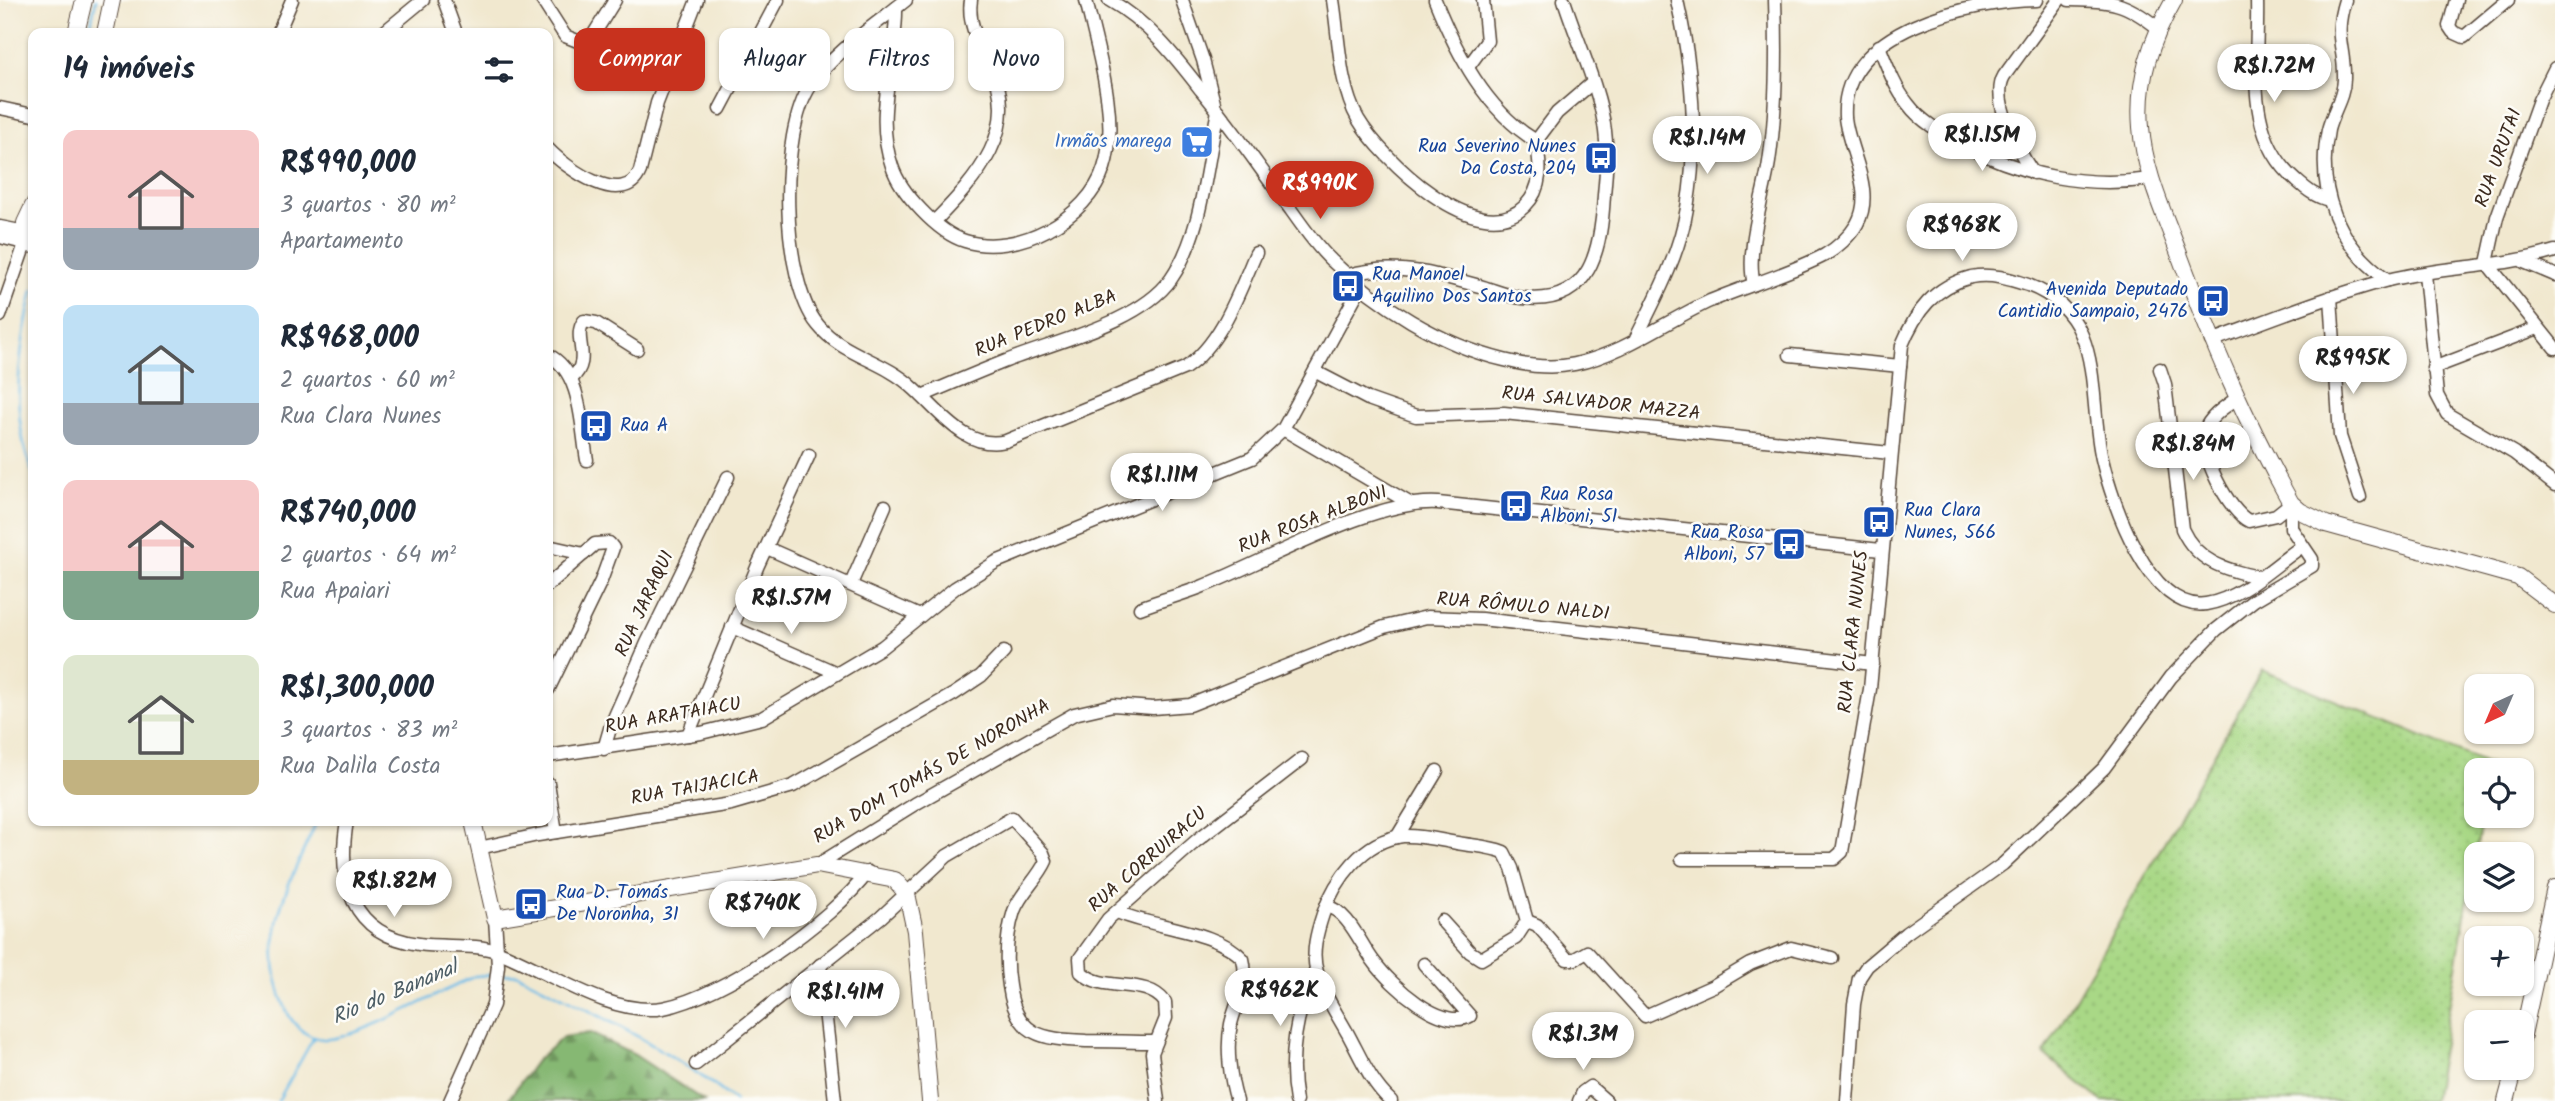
<!DOCTYPE html>
<html lang="pt">
<head>
<meta charset="utf-8">
<style>
  body { margin:0; font-family:Kalam,sans-serif; background:#f6f6f7; color:#1f2937; height:100vh; display:flex; flex-direction:column; font-size:26px; white-space:nowrap }
  * { box-sizing:border-box; margin:0 }
  p { font-size:23px; color:#747a83 }
  .icon { flex:none; width:38px; height:38px; fill:none; stroke:currentColor; stroke-width:2; stroke-linecap:round; stroke-linejoin:round }
  .map { position:relative; flex:1; overflow:hidden }
  .drawer { position:absolute; left:28px; top:28px; width:525px; height:798px; display:flex; flex-direction:column; background:#fff; border-radius:14px; box-shadow:0 2px 5px #0004 }
  .drawer>* { flex:none }
  .guide { position:absolute; left:574px; top:28px; width:665px; height:63px; display:flex; gap:14px }
  .needle { width:46px; rotate:224deg }
  .tools { position:absolute; left:2464px; top:674px; display:grid; gap:14px }
  .tools a { display:grid; place-items:center; width:70px; height:70px; border-radius:14px; background:#fff; box-shadow:0 2px 5px #0004; font-size:35px }
  .price { position:absolute; translate:-50% -60px; padding:0 16px; border-radius:24px; background:#fff; color:#222; font-size:23px; line-height:46px; filter:drop-shadow(0 2px 4px #0008) }
  .price::after { content:''; position:absolute; left:50%; top:42px; width:21px; height:16px; margin-left:-10px; background:inherit; clip-path:polygon(0 0,100% 0,50% 100%) }
  .price.on { background:#c8321e; color:#fff }
  ul { padding:0; list-style:none }
  li { display:flex; align-items:center; gap:21px; height:175px; padding:0 35px }
  li span { display:grid; place-items:center; flex:none; width:196px; height:140px; border-radius:14px; color:#555 }
  li>.icon { margin-inline-start:auto }
  span .icon { width:84px; height:84px; fill:#fffc; stroke-width:1 }
  li b { font-size:30px }
  h2 { display:flex; justify-content:space-between; align-items:center; height:84px; padding:0 35px; font-size:30px }
  .chip { padding:0 24px; border-radius:14px; background:#fff; box-shadow:0 2px 5px #0004; font-size:24px; line-height:63px }
  .chip.on { background:#c8321e; color:#fff }
  .map>svg:first-child { display:block }
  .grass { fill:url(#grass-dots); stroke:#728152; stroke-width:2 }
  .forest { fill:url(#forest-firs); stroke:#607148; stroke-width:2 }
  .lines { fill:none; stroke-linecap:round; stroke-linejoin:round }
  .stream { stroke:#6dbce8; stroke-width:2.5 }
  .minor-casing { stroke:#564639; stroke-width:15 }
  .major-casing { stroke:#564639; stroke-width:18 }
  .minor { stroke:#fff; stroke-width:12 }
  .major { stroke:#fff; stroke-width:16 }
  .labels { text-anchor:middle; dominant-baseline:central; stroke-width:5; stroke-linejoin:round; paint-order:stroke }
  .shop-label { font-size:19px; fill:#366cbe; stroke:#fdfcf7; text-anchor:end }
  .transit-label { font-size:19px; fill:#164399; stroke:#fdfcf7; text-anchor:start }
  .street-label { font-size:19px; fill:#3b2a1e; stroke:#fdfcf7 }
  .water-label { font-size:21px; font-style:italic; fill:#4c5d65; stroke:#fdfcf7 }
</style>
</head>
<body>
<div class="map">
<svg width="2555" height="1101" viewBox="0 0 2555 1101">
  <defs>
    <pattern id="grass-dots" width="8" height="8" patternUnits="userSpaceOnUse" patternTransform="scale(1.75)"><rect width="8" height="8" fill="#a9d886"/><path d="M2 2h.1M6 6h.1" fill="none" stroke="#92ba73" stroke-width="1.8" stroke-linecap="round"/></pattern>
    <pattern id="forest-firs" width="22" height="20" patternUnits="userSpaceOnUse" patternTransform="scale(1.75)"><rect width="22" height="20" fill="#86b873"/><path d="M5 1l3.5 6h-7zM16 11l3.5 6h-7z" fill="#6f965e"/></pattern>
  </defs>
  <rect width="100%" height="100%" fill="#fdfcf7"/>
  <filter id="ink" filterUnits="userSpaceOnUse"><feTurbulence type="fractalNoise" baseFrequency=".0143" numOctaves="2"/><feDisplacementMap in="SourceGraphic" scale="14" xChannelSelector="R" yChannelSelector="G"/><feConvolveMatrix kernelMatrix="1 2 1 2 8 2 1 2 1" color-interpolation-filters="sRGB"/></filter>
  <filter id="wash" filterUnits="userSpaceOnUse"><feTurbulence type="fractalNoise" baseFrequency=".00686" numOctaves="4" result="noise"/><feDisplacementMap in="SourceGraphic" scale="28" xChannelSelector="R" yChannelSelector="G"/><feGaussianBlur stdDeviation="1.57" result="paint"/><feColorMatrix in="noise" values="0 0 0 0 0 0 0 0 0 0 0 0 0 0 0 0 0 1.4 0 .05"/><feComposite in="paint" operator="in"/></filter>
  <g filter="url(#wash)">
    <rect width="100%" height="100%" fill="#f1e8cf"/>
    <!-- grass -->
    <path class="grass" d="M2262 670 2491 765 2490 770H2476V816H2482L2433 1101H2102L2044 1054Z"/>
    <!-- forest -->
    <path class="forest" d="M590 1033 635 1055 704 1101H507L536 1061 563 1037Z"/>
    <g class="lines">
      <!-- stream -->
      <g class="stream">
        <path d="M89 33 96 0"/>
        <path d="M33 290C19 349 9 415 33 473"/>
        <path d="M317 821C290 882 255 940 285 1007 291 1023 305 1038 323 1039 352 1042 445 990 475 976L494 975"/>
        <path d="M500 975 517 974C592 1012 669 1048 735 1101"/>
        <path d="M278 1101 314 1037"/>
      </g>
    </g>
  </g>
  <g filter="url(#ink)">
    <g class="lines">
      <defs>
        <g id="minor">
          <path d="M444 0 456 33"/>
          <path d="M542 0 565 36 580 42 592 37 615 0"/>
          <path d="M906 0C874 26 835 51 811 85 778 133 781 280 818 325 841 354 884 361 911 386 939 410 965 451 1006 441L1185 368C1221 344 1239 292 1256 253"/>
          <path d="M1109 0C1148 22 1174 55 1201 90 1233 128 1261 170 1291 210 1303 227 1316 246 1331 260 1377 305 1441 345 1504 360 1527 366 1551 369 1575 364 1623 354 1666 321 1710 301 1748 285 1789 274 1825 255 1837 248 1850 236 1857 224 1876 190 1848 151 1845 117 1840 29 1972 1 2037 0"/>
          <path d="M1182 0 1203 60 1214 103"/>
          <path d="M1333 0C1339 37 1339 86 1358 119 1381 158 1478 253 1525 206 1543 188 1541 164 1536 141L1557 113 1591 84"/>
          <path d="M1435 0C1456 52 1486 111 1536 141"/>
          <path d="M2069 0C2112 1 2124 1 2158 28"/>
          <path d="M2257 0C2259 64 2242 134 2297 181 2307 190 2316 197 2329 200"/>
          <path d="M2345 0C2333 38 2345 46 2344 79 2344 97 2332 113 2328 130 2316 190 2338 246 2388 280"/>
          <path d="M2456 0 2449 26 2453 32 2464 37 2508 0"/>
          <path d="M896 8C897 62 873 113 892 166 900 192 938 233 965 241 1016 257 1088 219 1104 168 1120 119 1097 49 1086 0"/>
          <path d="M278 33 292 0"/>
          <path d="M383 33 423 0"/>
          <path d="M1879 46C1887 66 1895 88 1908 104 1922 123 1944 134 1964 145 2024 176 2084 188 2151 179"/>
          <path d="M1468 67 1487 41 1483 0"/>
          <path d="M0 108 33 115"/>
          <path d="M720 109 778 0"/>
          <path d="M548 149C566 168 624 210 640 171L657 103 697 0"/>
          <path d="M2033 173C2019 152 1990 100 2004 76L2059 0"/>
          <path d="M935 221C976 179 1023 128 990 66 980 45 967 24 971 0"/>
          <path d="M0 227 25 232"/>
          <path d="M0 237 28 244"/>
          <path d="M2524 262 2555 275"/>
          <path d="M2487 263 2497 217 2539 100 2555 68"/>
          <path d="M2487 263 2555 348"/>
          <path d="M2425 274 2437 395 2447 414 2514 453 2555 485"/>
          <path d="M1348 275C1395 262 1437 274 1483 287 1496 291 1510 297 1523 298 1592 306 1601 248 1604 195 1606 174 1608 153 1605 131 1600 89 1577 41 1564 0"/>
          <path d="M1754 284C1745 251 1764 196 1769 162 1777 108 1777 54 1775 0"/>
          <path d="M2331 297 2340 436 2360 497"/>
          <path d="M0 316 25 244"/>
          <path d="M1636 338C1656 298 1680 253 1687 208 1699 140 1692 67 1677 0"/>
          <path d="M2211 341C2269 320 2328 296 2388 280 2443 266 2501 268 2555 251"/>
          <path d="M548 355C582 371 581 427 587 460"/>
          <path d="M1790 355 1900 366"/>
          <path d="M2433 368 2538 328"/>
          <path d="M2160 369 2165 384 2182 529C2197 562 2225 570 2259 577"/>
          <path d="M1316 372 1368 399 1416 416 1504 413 1890 453"/>
          <path d="M571 379C594 359 571 338 584 321L596 323 637 349"/>
          <path d="M922 396C950 384 978 372 1006 361 1053 342 1140 323 1171 279 1203 233 1206 164 1218 111"/>
          <path d="M2236 399C2225 407 2210 416 2205 430 2198 452 2229 512 2249 521L2276 515 2291 503"/>
          <path d="M1283 429 1411 504"/>
          <path d="M548 546 584 554"/>
          <path d="M767 548 920 616"/>
          <path d="M851 584 885 506"/>
          <path d="M548 585 595 544 609 543 613 548 601 581 548 690"/>
          <path d="M1140 608C1160 600 1181 595 1201 587 1265 562 1373 499 1438 503L1881 550"/>
          <path d="M732 627 837 673"/>
          <path d="M688 735 758 565 809 455"/>
          <path d="M604 749 611 725 647 643 728 477"/>
          <path d="M548 756 701 733 762 718 882 647 955 588 996 562 1252 458 1283 429 1361 286"/>
          <path d="M548 783 556 832"/>
          <path d="M347 821C337 880 350 935 419 944 444 948 475 943 499 952 546 970 611 1017 663 1008 723 997 832 921 868 872"/>
          <path d="M1397 837 1437 771"/>
          <path d="M479 848 538 835 731 804 793 786 954 694 981 676 1004 652"/>
          <path d="M1682 859H1834L1842 852 1870 689 1902 345C1916 311 1934 287 1971 277 1991 273 2010 279 2028 285 2107 315 2087 393 2102 459 2112 502 2149 612 2206 604 2241 599 2273 566 2301 547"/>
          <path d="M817 865 915 804 1074 714 1113 705 1153 708 1190 705 1384 627 1427 617 1481 619 1873 664"/>
          <path d="M1326 906C1349 911 1361 946 1375 963 1391 985 1441 1031 1470 1016L1424 964"/>
          <path d="M1117 912C1153 928 1217 930 1243 959 1249 982 1236 1002 1231 1024 1226 1047 1230 1079 1237 1101"/>
          <path d="M1527 921 1537 925 1567 959H1575L1587 952 1645 1016 1713 986 1750 964 1791 948 1832 958"/>
          <path d="M820 965 835 1101"/>
          <path d="M696 1064 881 917 947 856 1012 818 1043 853 1046 861C1038 879 1021 892 1014 911 1006 936 1005 961 1009 986 1016 1036 1041 1039 1086 1041 1109 1041 1133 1042 1156 1042"/>
          <path d="M450 1101 493 1005 498 966 495 918"/>
          <path d="M1158 1101 1152 1053 1166 1018 1165 1002C1145 976 1104 994 1081 972L1080 958 1108 919 1196 841 1302 759"/>
          <path d="M1296 1101C1288 1058 1296 1009 1316 970"/>
          <path d="M1391 1101C1371 1083 1361 1058 1348 1034 1337 1014 1323 994 1317 972 1311 953 1317 932 1323 914 1335 880 1363 840 1403 836 1421 835 1440 840 1457 843 1473 846 1488 846 1504 852L1512 868 1527 921 1516 938 1481 959 1470 952 1442 921"/>
          <path d="M1579 1101 1583 1092 1590 1087 1606 1101"/>
          <path d="M1847 1101 1854 1004 1859 978 1867 966 1906 933 2003 864 2078 793 2104 768 2171 677 2216 630 2254 600 2312 566V559L2291 528V503"/>
        </g>
        <g id="major">
          <path d="M2174 0C2151 40 2137 80 2141 127 2144 171 2164 213 2179 254 2212 343 2245 420 2291 503L2300 511 2326 524 2518 577 2555 605"/>
          <path d="M76 33 84 0"/>
          <path d="M105 33 112 0"/>
          <path d="M33 206 25 223 28 244 33 245"/>
          <path d="M473 821 495 918 817 865 895 880 907 894 915 931 930 1101"/>
          <path d="M2522 1039 2555 888"/>
          <path d="M2506 1101 2515 1068"/>
        </g>
      </defs>
      <!-- minor casing -->
      <use href="#minor" class="minor-casing"/>
      <!-- major casing -->
      <use href="#major" class="major-casing"/>
      <!-- minor -->
      <use href="#minor" class="minor"/>
      <!-- major -->
      <use href="#major" class="major"/>
    </g>
  </g>
  <!-- icons -->
  <defs>
    <symbol id="supermarket-square" viewBox="-11 -11 22 22"><rect x="-9" y="-9" width="18" height="18" rx="4" fill="#3f7fe0" stroke="#fdfcf7"/><path d="M-6-5.5h2.5l.6 2H6L4.5 2H-2.5L-4.4-4H-6ZM-1.5 3.2a1.3 1.3 0 1 0 .1 0ZM3 3.2a1.3 1.3 0 1 0 .1 0Z" fill="#fff"/></symbol>
    <symbol id="bus-square" viewBox="-11 -11 22 22"><rect x="-9" y="-9" width="18" height="18" rx="4" fill="#1a4fb4" stroke="#fdfcf7"/><path d="M-5-6H5V4H4V6H2V4H-2V6H-4V4H-5ZM-3.5-4V0h7V-4ZM-3.5 1.2v1.5H-2V1.2ZM2 1.2v1.5H3.5V1.2Z" fill="#fff"/></symbol>
  </defs>
  <g fill-rule="evenodd">
    <use href="#supermarket-square" x="1178" y="123" width="38" height="38"/>
    <use href="#bus-square" x="1582" y="139" width="38" height="38"/>
    <use href="#bus-square" x="1329" y="267" width="38" height="38"/>
    <use href="#bus-square" x="2194" y="282" width="38" height="38"/>
    <use href="#bus-square" x="577" y="407" width="38" height="38"/>
    <use href="#bus-square" x="1497" y="487" width="38" height="38"/>
    <use href="#bus-square" x="1860" y="503" width="38" height="38"/>
    <use href="#bus-square" x="1770" y="525" width="38" height="38"/>
    <use href="#bus-square" x="512" y="885" width="38" height="38"/>
  </g>
  <g class="labels">
    <!-- shop labels -->
    <g class="shop-label">
      <text x="1172" y="142">Irmãos marega</text>
    </g>
    <!-- transit labels -->
    <g class="transit-label">
      <text x="1576" y="147" text-anchor="end">Rua Severino Nunes<tspan x="1576" dy="22">Da Costa, 204</tspan></text>
      <text x="1372" y="275">Rua Manoel<tspan x="1372" dy="22">Aquilino Dos Santos</tspan></text>
      <text x="2188" y="290" text-anchor="end">Avenida Deputado<tspan x="2188" dy="22">Cantidio Sampaio, 2476</tspan></text>
      <text x="620" y="426">Rua A</text>
      <text x="1540" y="495">Rua Rosa<tspan x="1540" dy="22">Alboni, 51</tspan></text>
      <text x="1904" y="511">Rua Clara<tspan x="1904" dy="22">Nunes, 566</tspan></text>
      <text x="1764" y="533" text-anchor="end">Rua Rosa<tspan x="1764" dy="22">Alboni, 57</tspan></text>
      <text x="556" y="893">Rua D. Tomás<tspan x="556" dy="22">De Noronha, 31</tspan></text>
    </g>
    <!-- street labels -->
    <g class="street-label">
      <text transform="translate(2499 158) rotate(-70)">RUA URUTAI</text>
      <text transform="translate(1046 324) rotate(-22)">RUA PEDRO ALBA</text>
      <text transform="translate(1601 404) rotate(6)">RUA SALVADOR MAZZA</text>
      <text transform="translate(1313 520) rotate(-21)">RUA ROSA ALBONI</text>
      <text transform="translate(645 604) rotate(-65)">RUA JARAQUI</text>
      <text transform="translate(1523 607) rotate(5)">RUA RÔMULO NALDI</text>
      <text transform="translate(1854 632) rotate(-84)">RUA CLARA NUNES</text>
      <text transform="translate(673 716) rotate(-10)">RUA ARATAIACU</text>
      <text transform="translate(932 772) rotate(-30)">RUA DOM TOMÁS DE NORONHA</text>
      <text transform="translate(695 788) rotate(-10)">RUA TAIJACICA</text>
      <text transform="translate(1148 860) rotate(-41)">RUA CORRUIRACU</text>
    </g>
    <!-- water labels -->
    <g class="water-label">
      <text transform="translate(395 993) rotate(-23)">Rio do Bananal</text>
    </g>
  </g>
</svg>
<div class="tools">
<a><svg class="needle" viewBox="-14 -14 28 28"><path d="M0-13l5 13h-10z" fill="#e53935"/><path d="M0 13l5-13h-10z" fill="#747a83"/></svg></a>
<a><svg class="icon" aria-label="locate" viewBox="0 0 24 24"><circle cx="12" cy="12" r="6"/><path d="M12 2v4M12 18v4M2 12h4M18 12h4"/></svg></a>
<a><svg class="icon" aria-label="layers" viewBox="0 0 24 24"><path d="M12 4l9 5-9 5-9-5zM3 14l9 5 9-5"/></svg></a>
<a>+</a>
<a>−</a>
</div>
<b class="price" style="left:2274px;top:104px">R$1.72M</b>
<b class="price" style="left:1982px;top:173px">R$1.15M</b>
<b class="price" style="left:1707px;top:176px">R$1.14M</b>
<b class="price on" style="left:1320px;top:221px">R$990K</b>
<b class="price" style="left:1962px;top:263px">R$968K</b>
<b class="price" style="left:2353px;top:396px">R$995K</b>
<b class="price" style="left:2193px;top:482px">R$1.84M</b>
<b class="price" style="left:1162px;top:513px">R$1.11M</b>
<b class="price" style="left:791px;top:636px">R$1.57M</b>
<b class="price" style="left:394px;top:919px">R$1.82M</b>
<b class="price" style="left:763px;top:941px">R$740K</b>
<b class="price" style="left:1280px;top:1028px">R$962K</b>
<b class="price" style="left:845px;top:1030px">R$1.41M</b>
<b class="price" style="left:1583px;top:1072px">R$1.3M</b>
<div class="guide">
<a class="chip on">Comprar</a>
<a class="chip">Alugar</a>
<a class="chip">Filtros</a>
<a class="chip">Novo</a>
</div>
<section class="drawer">
<h2>14 imóveis<svg class="icon" aria-label="filters" viewBox="0 0 24 24"><path d="M4 7h16M4 17h16"/><circle cx="9" cy="7" r="2"/><circle cx="15" cy="17" r="2"/></svg></h2>
<ul>
<li><span style="background:linear-gradient(#f6c9c9 70%,#9aa5b1 0)"><svg class="icon" aria-label="home" viewBox="0 0 24 24"><path d="M3 11l9-7 9 7M6 9v11h12V9"/></svg></span><div><b>R$990,000</b><p>3 quartos · 80 m²</p><p>Apartamento</p></div></li>
<li><span style="background:linear-gradient(#bfe0f5 70%,#9aa5b1 0)"><svg class="icon" aria-label="home" viewBox="0 0 24 24"><path d="M3 11l9-7 9 7M6 9v11h12V9"/></svg></span><div><b>R$968,000</b><p>2 quartos · 60 m²</p><p>Rua Clara Nunes</p></div></li>
<li><span style="background:linear-gradient(#f6c9c9 65%,#7fa58c 0)"><svg class="icon" aria-label="home" viewBox="0 0 24 24"><path d="M3 11l9-7 9 7M6 9v11h12V9"/></svg></span><div><b>R$740,000</b><p>2 quartos · 64 m²</p><p>Rua Apaiari</p></div></li>
<li><span style="background:linear-gradient(#dfe7d0 75%,#c2b280 0)"><svg class="icon" aria-label="home" viewBox="0 0 24 24"><path d="M3 11l9-7 9 7M6 9v11h12V9"/></svg></span><div><b>R$1,300,000</b><p>3 quartos · 83 m²</p><p>Rua Dalila Costa</p></div></li>
</ul>
</section>
</div>
</body>
</html>
